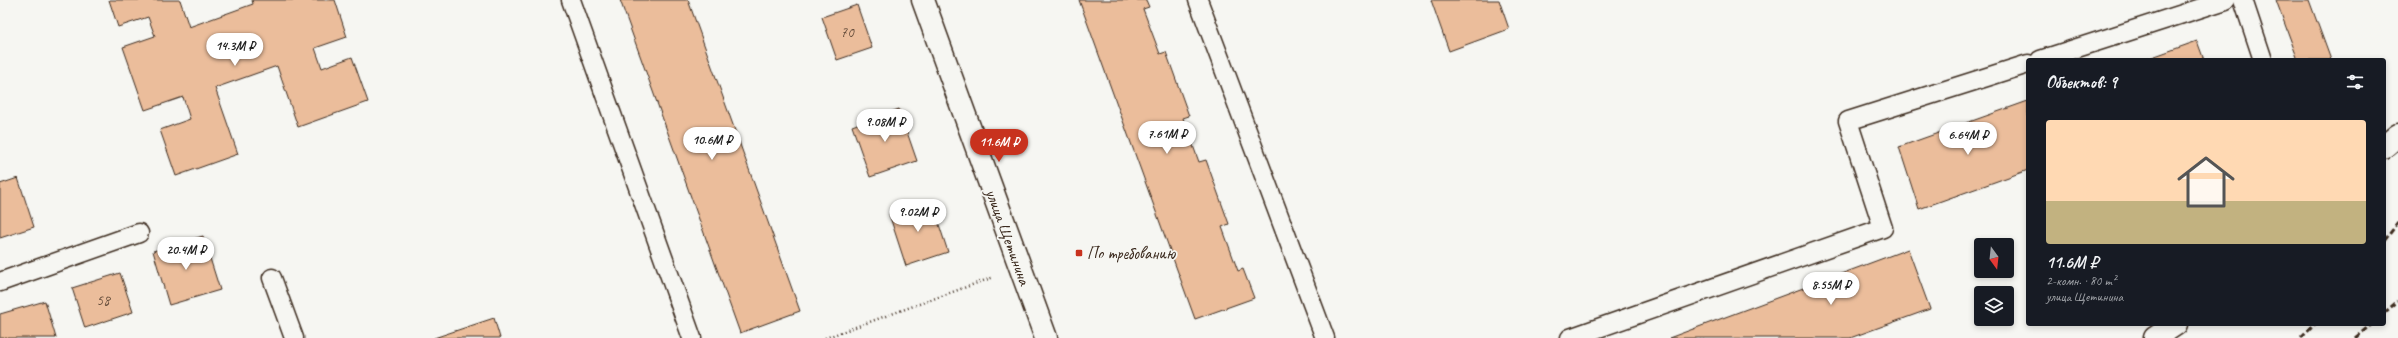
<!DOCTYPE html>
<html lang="ru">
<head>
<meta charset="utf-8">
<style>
  body { margin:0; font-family:Caveat,sans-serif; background:#242831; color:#f1f3f6; height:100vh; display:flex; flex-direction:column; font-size:15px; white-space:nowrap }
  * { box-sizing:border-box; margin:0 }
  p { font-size:13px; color:#9ea1a6 }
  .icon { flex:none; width:22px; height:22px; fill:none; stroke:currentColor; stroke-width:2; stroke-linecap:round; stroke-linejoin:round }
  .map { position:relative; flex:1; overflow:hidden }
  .details { position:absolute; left:2026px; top:58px; width:360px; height:268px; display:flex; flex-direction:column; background:#171b24; border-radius:4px; box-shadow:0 2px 6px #0003 }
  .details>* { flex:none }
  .needle { width:26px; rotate:165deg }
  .buttons { position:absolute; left:1974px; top:238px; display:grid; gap:8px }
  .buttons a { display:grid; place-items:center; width:40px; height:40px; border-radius:4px; background:#171b24; box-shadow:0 2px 6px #0003; font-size:20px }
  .price { position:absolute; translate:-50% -34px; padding:0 9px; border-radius:14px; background:#fff; color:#222; font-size:13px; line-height:26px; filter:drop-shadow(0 1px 2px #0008) }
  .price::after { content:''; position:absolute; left:50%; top:24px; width:12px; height:9px; margin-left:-6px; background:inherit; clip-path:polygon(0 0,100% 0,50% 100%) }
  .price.active { background:#c8321e; color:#fff }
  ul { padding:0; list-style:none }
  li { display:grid; align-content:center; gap:8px; height:212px; padding:0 20px }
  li+li { border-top:1px solid #363941 }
  li span { display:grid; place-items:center; height:124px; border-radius:4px; color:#555 }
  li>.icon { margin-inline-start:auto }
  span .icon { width:72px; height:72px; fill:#fffc; stroke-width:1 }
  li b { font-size:17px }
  h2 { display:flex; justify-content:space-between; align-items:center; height:48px; padding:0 20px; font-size:17px }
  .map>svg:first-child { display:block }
  .building { fill:#ebbd9b; stroke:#3b2a1e }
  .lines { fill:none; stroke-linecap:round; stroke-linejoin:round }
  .service-casing { stroke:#3b2a1e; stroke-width:21 }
  .tertiary-casing { stroke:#3b2a1e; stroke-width:25 }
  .path { stroke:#3b2a1e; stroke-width:2.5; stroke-dasharray:1 3; stroke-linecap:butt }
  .service { stroke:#f6f6f2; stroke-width:18 }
  .tertiary { stroke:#f6f6f2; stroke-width:22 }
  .rail { stroke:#3b2a1e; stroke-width:3; stroke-dasharray:6 3; stroke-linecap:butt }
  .poi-dot { fill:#c8321e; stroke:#f6f6f2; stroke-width:1.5 }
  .labels { text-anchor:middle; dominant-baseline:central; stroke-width:3.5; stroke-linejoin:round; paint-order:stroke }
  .number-label { font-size:15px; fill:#674f3d }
  .street-label { font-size:17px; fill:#3b2a1e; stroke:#f6f6f2 }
  .poi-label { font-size:17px; fill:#3b2a1e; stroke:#f6f6f2; text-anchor:start }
</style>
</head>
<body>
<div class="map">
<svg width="2398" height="338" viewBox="0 0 2398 338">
  <rect width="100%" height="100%" fill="#f6f6f2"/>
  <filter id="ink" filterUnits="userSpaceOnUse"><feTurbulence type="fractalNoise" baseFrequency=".025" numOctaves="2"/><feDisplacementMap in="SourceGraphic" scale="8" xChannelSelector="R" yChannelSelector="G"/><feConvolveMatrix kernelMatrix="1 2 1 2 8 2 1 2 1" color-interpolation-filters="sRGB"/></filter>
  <g filter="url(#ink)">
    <!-- building -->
    <g class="building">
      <path d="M109 0H180L189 27 253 4 252 0H335L347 37 315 48 322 68 352 57 368 102 298 127 277 66 215 88 238 154 176 176 160 130 190 119 183 97 145 110 123 47 155 36 148 17 118 27Z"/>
      <path d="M620 0H688L800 311 740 333Z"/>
      <path d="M1079 0H1146L1149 7 1143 9 1160 54 1166 52 1189 116 1183 118 1199 162 1206 160 1229 224 1222 227 1238 271 1243 269 1254 298 1195 319Z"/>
      <path d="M1431 0H1499L1509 29 1449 51Z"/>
      <path d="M2276 0H2309L2331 60H2298Z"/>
      <path d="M857 5 872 48 837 60 822 17Z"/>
      <path d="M2197 41 2204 60H2144Z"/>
      <path d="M2028 101V170L1919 209 1899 147Z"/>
      <path d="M899 109 917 161 870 177 852 126Z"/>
      <path d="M18 178 34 227 0 238V184Z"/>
      <path d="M931 200 948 252 906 266 889 214Z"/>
      <path d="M203 236 220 290 169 305 153 251Z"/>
      <path d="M1908 249 1930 309 1850 338H1669Z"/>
      <path d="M120 273 133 312 85 328 72 288Z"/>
      <path d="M45 301 56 338H0V314Z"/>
      <path d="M494 318 500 338H434Z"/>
    </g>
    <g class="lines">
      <defs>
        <g id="service">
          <path d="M571 0 692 338"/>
          <path d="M1198 0 1325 338"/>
          <path d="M2243 0 2263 60"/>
          <path d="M2040 60 2226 0"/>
          <path d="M272 278 294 338"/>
          <path d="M0 282 139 233"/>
          <path d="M1570 338 1883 228 1848 121 2028 64"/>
        </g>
        <g id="tertiary">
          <path d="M923 0 1046 338"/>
          <path d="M2384 147 2398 135"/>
          <path d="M2155 338 2176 324"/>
        </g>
      </defs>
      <!-- service casing -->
      <use href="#service" class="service-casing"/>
      <!-- tertiary casing -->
      <use href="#tertiary" class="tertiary-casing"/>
      <!-- path -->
      <path class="path" d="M825 338 994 277"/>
      <!-- service -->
      <use href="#service" class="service"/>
      <!-- tertiary -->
      <use href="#tertiary" class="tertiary"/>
      <!-- rail -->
      <g class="rail">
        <path d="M2384 241 2398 223"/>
        <path d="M2384 313 2398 301"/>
        <path d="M2301 338 2315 324"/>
        <path d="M2355 338 2372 324"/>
      </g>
    </g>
  </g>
  <!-- markers -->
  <rect class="poi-dot" x="1075" y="249" width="8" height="8" rx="2"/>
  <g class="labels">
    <!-- number labels -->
    <g class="number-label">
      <text x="847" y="32">70</text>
      <text x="103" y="300">58</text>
    </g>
    <!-- street labels -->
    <g class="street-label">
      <text transform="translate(1008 237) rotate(70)">улица Щетинина</text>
    </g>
    <!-- poi labels -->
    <g class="poi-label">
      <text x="1087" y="253">По требованию</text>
    </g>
  </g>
</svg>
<div class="buttons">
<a><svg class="needle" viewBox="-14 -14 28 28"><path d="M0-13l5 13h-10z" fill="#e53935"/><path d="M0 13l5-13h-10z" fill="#9ea1a6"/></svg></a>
<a><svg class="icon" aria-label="layers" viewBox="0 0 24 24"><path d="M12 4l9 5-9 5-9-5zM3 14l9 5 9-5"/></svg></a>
</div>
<b class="price" style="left:235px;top:67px">14.3M ₽</b>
<b class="price" style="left:885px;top:143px">9.08M ₽</b>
<b class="price" style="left:1167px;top:155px">7.61M ₽</b>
<b class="price" style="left:1968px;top:156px">6.64M ₽</b>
<b class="price" style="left:712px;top:161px">10.6M ₽</b>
<b class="price active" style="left:999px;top:163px">11.6M ₽</b>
<b class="price" style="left:918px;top:233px">9.02M ₽</b>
<b class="price" style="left:186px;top:271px">20.4M ₽</b>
<b class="price" style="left:1831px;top:306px">8.55M ₽</b>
<section class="details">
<h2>Объектов: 9<svg class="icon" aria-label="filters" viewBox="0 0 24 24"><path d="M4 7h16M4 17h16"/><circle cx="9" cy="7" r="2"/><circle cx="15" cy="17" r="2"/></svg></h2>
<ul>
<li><span style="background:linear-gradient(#ffd9b3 65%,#c2b280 0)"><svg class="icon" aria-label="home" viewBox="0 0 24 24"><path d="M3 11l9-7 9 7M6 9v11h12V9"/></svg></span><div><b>11.6M ₽</b><p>2-комн. · 80 m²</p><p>улица Щетинина</p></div></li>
</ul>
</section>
</div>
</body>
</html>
